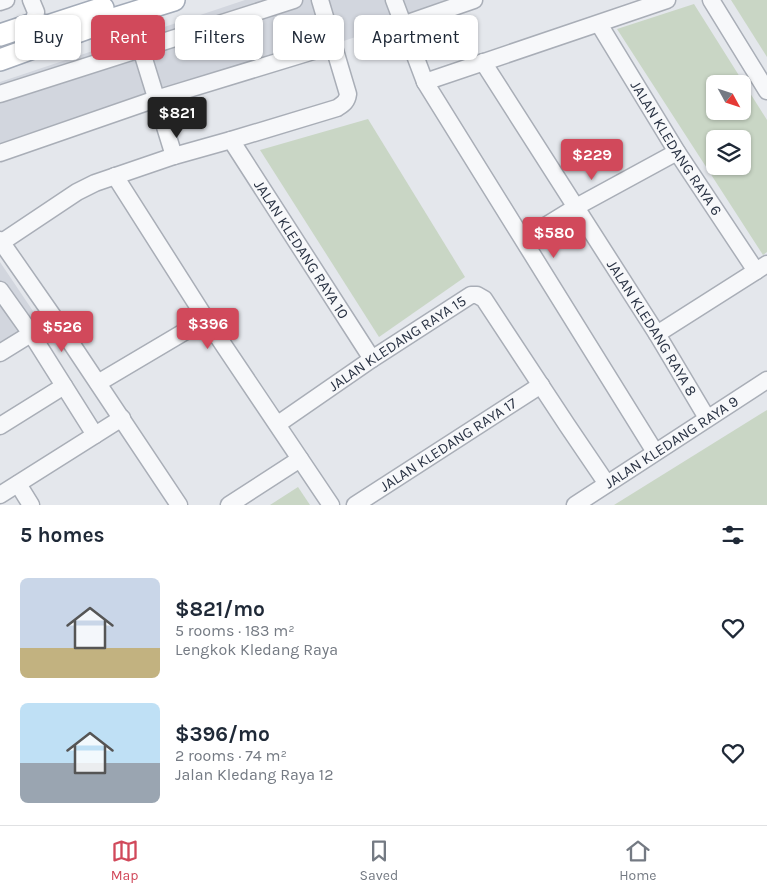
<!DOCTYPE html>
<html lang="en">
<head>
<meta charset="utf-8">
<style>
  body { margin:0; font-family:Karla,sans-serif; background:#f6f6f7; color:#1f2937; height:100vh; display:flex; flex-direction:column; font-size:19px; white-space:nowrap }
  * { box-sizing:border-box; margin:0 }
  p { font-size:16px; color:#747a83 }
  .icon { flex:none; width:28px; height:28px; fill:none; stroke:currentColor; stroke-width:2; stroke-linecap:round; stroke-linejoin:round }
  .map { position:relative; height:505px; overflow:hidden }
  .drawer { display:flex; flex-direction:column; background:#fff; flex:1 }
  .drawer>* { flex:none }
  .hud { position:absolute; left:15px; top:15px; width:500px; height:45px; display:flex; gap:10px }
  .needle { width:32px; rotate:130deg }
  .controls { position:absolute; left:706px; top:75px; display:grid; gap:10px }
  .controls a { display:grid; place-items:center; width:45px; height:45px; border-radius:8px; background:#fff; box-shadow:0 1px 4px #0004; font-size:25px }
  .price { position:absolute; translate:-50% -42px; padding:0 11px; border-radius:5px; background:#d1495b; color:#fff; font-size:16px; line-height:32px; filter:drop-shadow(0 1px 2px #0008) }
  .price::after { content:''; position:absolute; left:50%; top:30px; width:15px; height:11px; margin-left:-8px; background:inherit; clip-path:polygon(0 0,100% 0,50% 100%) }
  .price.on { background:#222; color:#fff }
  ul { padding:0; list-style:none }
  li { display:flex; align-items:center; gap:15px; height:125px; padding:0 20px }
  li span { display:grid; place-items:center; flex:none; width:140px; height:100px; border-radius:8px; color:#555 }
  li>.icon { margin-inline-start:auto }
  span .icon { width:60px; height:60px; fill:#fffc; stroke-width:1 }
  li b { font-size:21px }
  h2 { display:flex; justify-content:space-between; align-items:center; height:60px; padding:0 20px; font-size:21px }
  .tag { padding:0 18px; border-radius:8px; background:#fff; box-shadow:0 1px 4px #0004; font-size:18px; line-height:45px }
  .tag.on { background:#d1495b; color:#fff }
  .tab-bar { display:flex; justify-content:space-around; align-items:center; height:70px; border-top:1px solid #e0e1e3; background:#fff; font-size:14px; color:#747a83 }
  .tab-bar a { display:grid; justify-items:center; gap:2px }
  .tab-bar .on { color:#d1495b }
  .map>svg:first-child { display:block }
  .built { fill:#d2d6de }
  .green { fill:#c9d6c5; fill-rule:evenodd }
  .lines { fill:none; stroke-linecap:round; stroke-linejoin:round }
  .minor-casing { stroke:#a9aeb7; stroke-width:19 }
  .major-casing { stroke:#a3abb8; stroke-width:24 }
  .minor { stroke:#f7f8fa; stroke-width:16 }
  .major { stroke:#fff; stroke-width:21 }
  .labels { text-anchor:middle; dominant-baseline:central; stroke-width:4.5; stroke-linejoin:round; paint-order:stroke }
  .street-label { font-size:15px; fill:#2b3445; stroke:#f4f6f9 }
</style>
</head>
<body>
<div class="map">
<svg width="767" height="505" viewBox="0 0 767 505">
  <rect width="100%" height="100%" fill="#e4e7ec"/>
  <!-- built -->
  <g class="built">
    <path d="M245 0H467L0 155V82Z"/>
    <path d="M0 262 47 332 0 362Z"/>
  </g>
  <!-- green -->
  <g class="green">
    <path d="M731 0H767V57Z"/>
    <path d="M694 4 767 120V252L763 255 617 29ZM715 84H742V111H715ZM715 139H742V166H715Z"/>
    <path d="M368 119 465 277 379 337 260 150Z"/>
    <path d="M767 410V505H614Z"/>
    <path d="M298 487 310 505H270Z"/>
  </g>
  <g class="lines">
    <defs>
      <g id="minor">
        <path d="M31 0 36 12 33 24"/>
        <path d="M394 0 425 82 655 452"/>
        <path d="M711 0 767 91"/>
        <path d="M0 2 6 0"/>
        <path id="s1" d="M599 24 677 152 756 271"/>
        <path d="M402 25 474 0"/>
        <path d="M141 49 174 156"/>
        <path id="s2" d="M483 62 657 334 707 418"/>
        <path d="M425 82 667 0"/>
        <path d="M0 94 294 0"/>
        <path id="s3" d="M231 140 372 359"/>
        <path d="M0 153 156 99 333 45"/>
        <path d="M115 176 206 319 331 505"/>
        <path d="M524 239 576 207 677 152"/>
        <path d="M0 240 55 319 179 505"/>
        <path d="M2 242 77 192 95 183 174 156 231 140 337 108C343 104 347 102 348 94L320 0"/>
        <path d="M0 290 32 335 95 435"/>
        <path d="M657 334 767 264"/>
        <path d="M0 353 55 319"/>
        <path d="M98 383 206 319"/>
        <path id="s4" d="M278 424 372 359 471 295H477L484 299 567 425 607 484"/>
        <path d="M0 426 64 386"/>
        <path d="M18 484 31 505"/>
        <path d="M0 495 122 418"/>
        <path d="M229 505 300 459"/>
        <path id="s5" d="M355 505 541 385"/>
        <path id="s6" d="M575 505 767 380"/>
      </g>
      <g id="major">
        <path d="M0 35 33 24 48 26 103 8"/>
        <path d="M0 60 113 19 174 0"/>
      </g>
    </defs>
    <!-- minor casing -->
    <use href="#minor" class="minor-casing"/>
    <!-- major casing -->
    <use href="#major" class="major-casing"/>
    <!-- minor -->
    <use href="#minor" class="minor"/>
    <!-- major -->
    <use href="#major" class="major"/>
  </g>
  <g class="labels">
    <!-- street labels -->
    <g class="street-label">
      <text stroke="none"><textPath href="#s1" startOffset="146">JALAN KLEDANG RAYA 6</textPath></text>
      <text stroke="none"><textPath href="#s3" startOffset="130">JALAN KLEDANG RAYA 10</textPath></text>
      <text stroke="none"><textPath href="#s2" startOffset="315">JALAN KLEDANG RAYA 8</textPath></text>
      <text stroke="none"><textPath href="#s4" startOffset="144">JALAN KLEDANG RAYA 15</textPath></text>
      <text stroke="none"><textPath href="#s6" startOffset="115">JALAN KLEDANG RAYA 9</textPath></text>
      <text stroke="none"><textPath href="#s5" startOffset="111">JALAN KLEDANG RAYA 17</textPath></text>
    </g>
  </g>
</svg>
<div class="controls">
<a><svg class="needle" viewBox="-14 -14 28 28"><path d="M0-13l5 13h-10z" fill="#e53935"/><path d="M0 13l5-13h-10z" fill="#747a83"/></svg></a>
<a><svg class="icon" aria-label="layers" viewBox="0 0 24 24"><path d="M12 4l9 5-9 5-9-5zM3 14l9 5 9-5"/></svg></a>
</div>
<b class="price on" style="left:177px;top:139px">$821</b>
<b class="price" style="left:592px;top:181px">$229</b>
<b class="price" style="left:554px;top:259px">$580</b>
<b class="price" style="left:208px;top:350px">$396</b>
<b class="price" style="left:62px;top:353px">$526</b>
<div class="hud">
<a class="tag">Buy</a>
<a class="tag on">Rent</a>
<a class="tag">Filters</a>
<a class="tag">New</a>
<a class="tag">Apartment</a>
</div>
</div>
<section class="drawer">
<h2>5 homes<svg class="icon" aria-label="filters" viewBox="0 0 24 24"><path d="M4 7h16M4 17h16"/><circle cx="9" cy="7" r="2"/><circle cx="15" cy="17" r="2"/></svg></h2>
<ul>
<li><span style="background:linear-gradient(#c9d6e8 70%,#c2b280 0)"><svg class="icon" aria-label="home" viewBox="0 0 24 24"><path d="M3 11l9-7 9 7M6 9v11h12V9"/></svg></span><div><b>$821/mo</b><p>5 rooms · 183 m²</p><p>Lengkok Kledang Raya</p></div><svg class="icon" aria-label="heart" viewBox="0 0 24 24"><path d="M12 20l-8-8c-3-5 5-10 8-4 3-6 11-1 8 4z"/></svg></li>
<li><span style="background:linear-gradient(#bfe0f5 60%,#9aa5b1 0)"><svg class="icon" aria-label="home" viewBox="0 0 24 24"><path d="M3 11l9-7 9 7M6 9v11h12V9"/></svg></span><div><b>$396/mo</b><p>2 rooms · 74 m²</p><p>Jalan Kledang Raya 12</p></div><svg class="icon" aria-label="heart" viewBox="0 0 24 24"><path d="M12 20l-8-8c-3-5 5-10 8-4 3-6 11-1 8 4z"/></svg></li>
</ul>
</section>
<nav class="tab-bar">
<a class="on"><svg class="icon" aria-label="map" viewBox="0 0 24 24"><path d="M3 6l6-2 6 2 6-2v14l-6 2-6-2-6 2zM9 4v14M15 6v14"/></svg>Map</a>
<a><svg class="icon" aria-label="saved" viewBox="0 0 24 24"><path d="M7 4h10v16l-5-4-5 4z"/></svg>Saved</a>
<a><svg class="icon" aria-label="home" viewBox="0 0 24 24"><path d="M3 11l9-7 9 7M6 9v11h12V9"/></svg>Home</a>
</nav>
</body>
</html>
